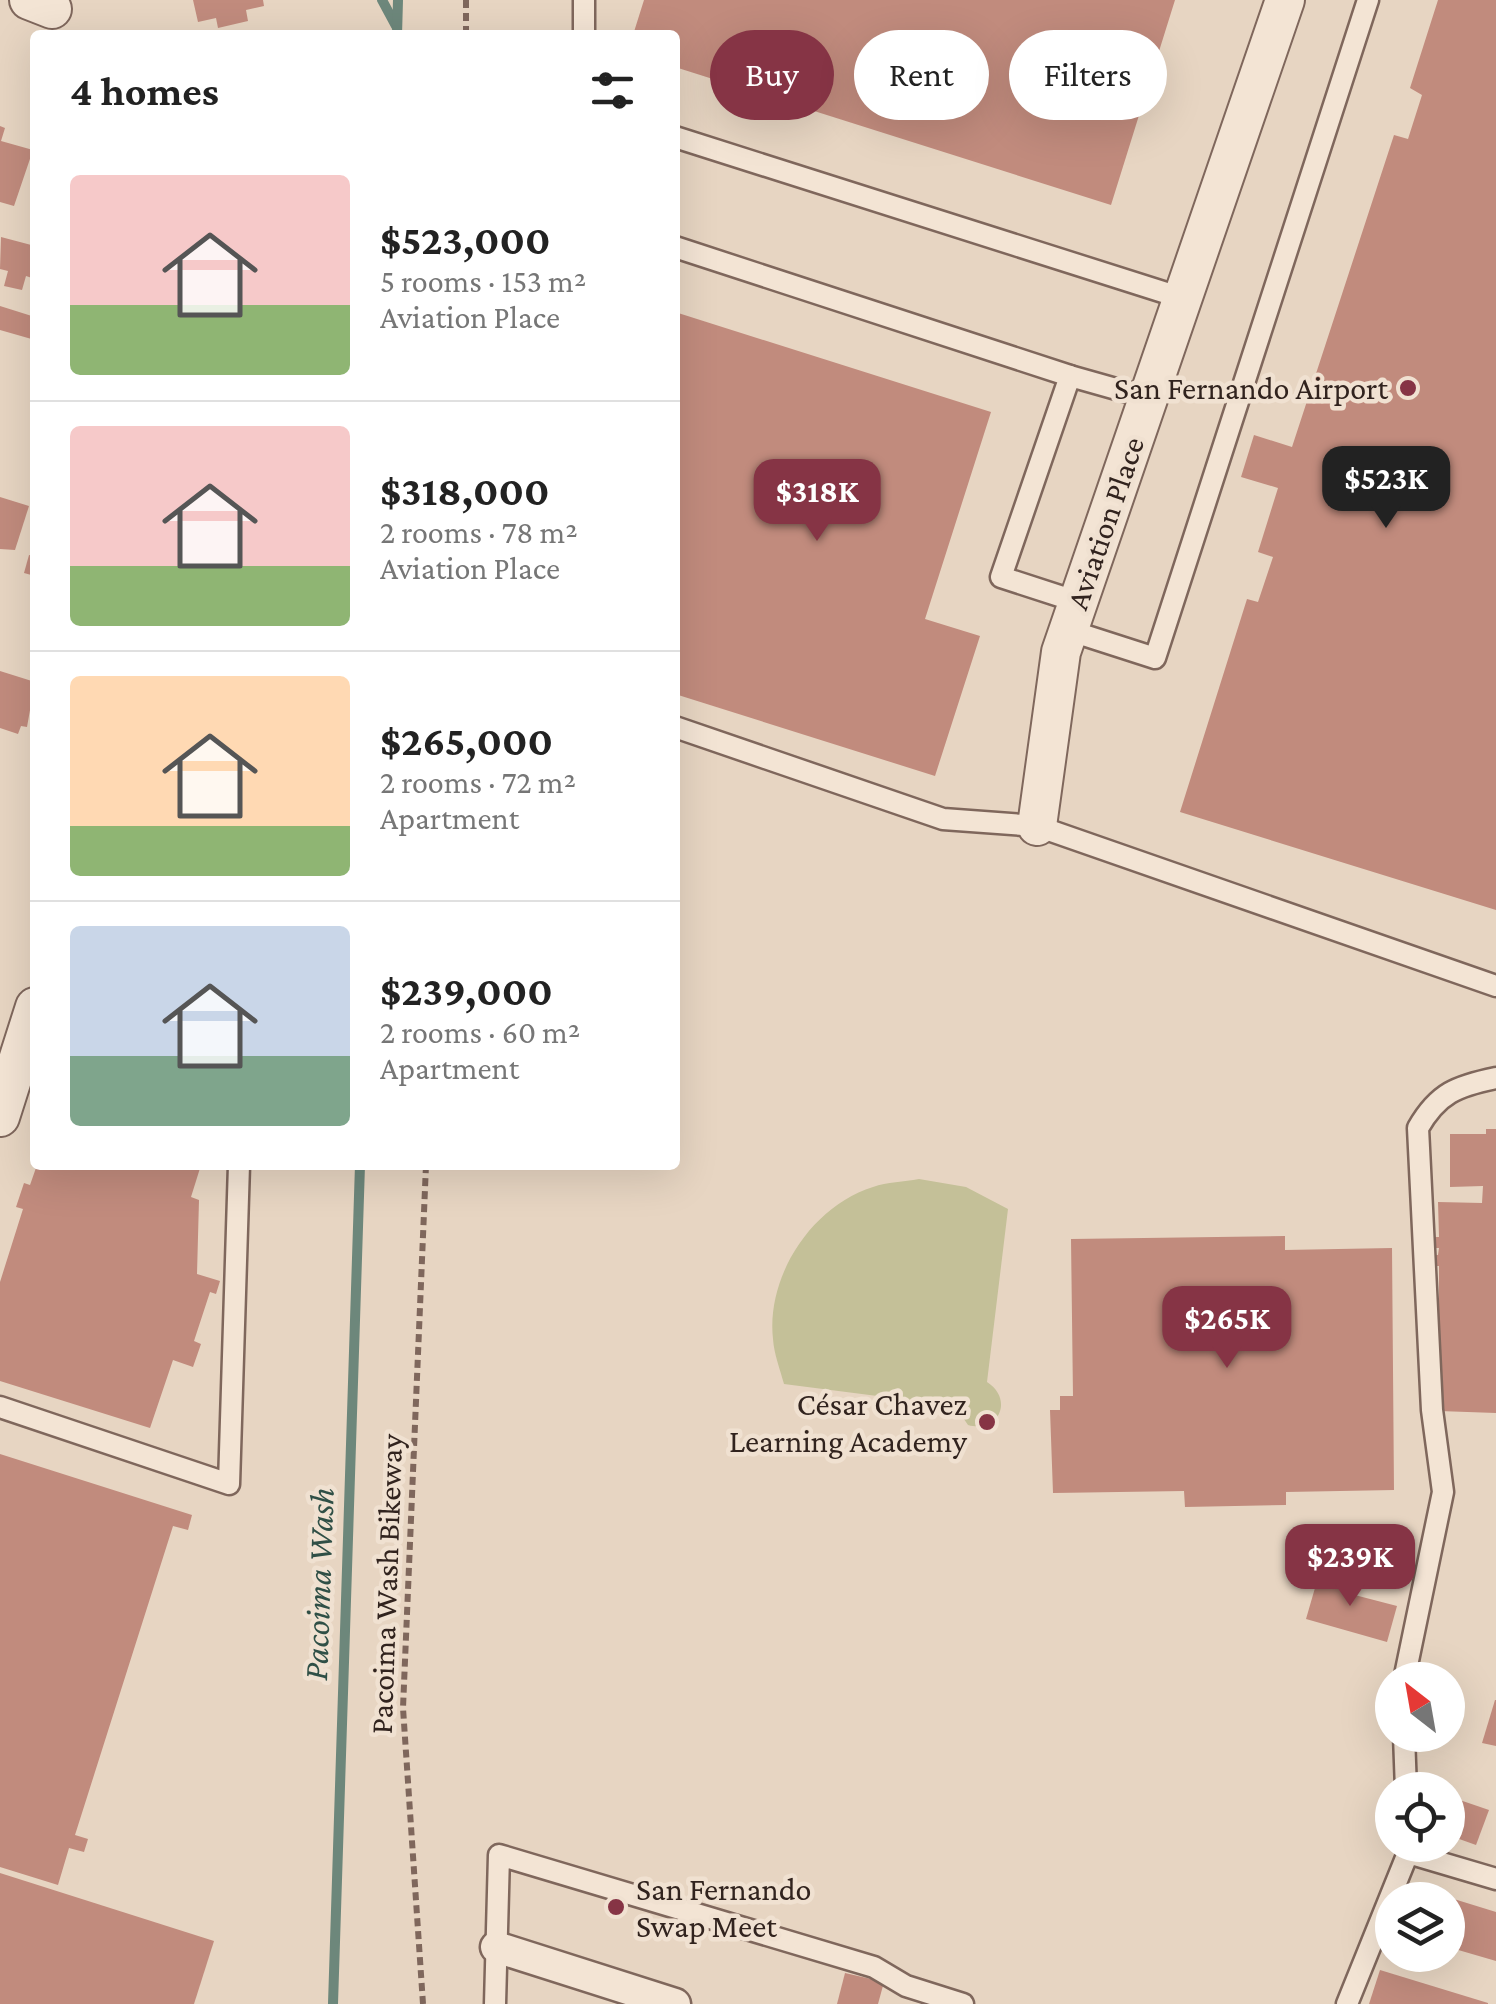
<!DOCTYPE html>
<html lang="en">
<head>
<meta charset="utf-8">
<style>
  body { margin:0; font-family:"Crimson Pro",serif; background:#f6f6f6; color:#222; height:100vh; display:flex; flex-direction:column; font-size:38px; white-space:nowrap }
  * { box-sizing:border-box; margin:0 }
  p { font-size:32px; color:#767676 }
  .icon { flex:none; width:55px; height:55px; fill:none; stroke:currentColor; stroke-width:2; stroke-linecap:round; stroke-linejoin:round }
  .map { position:relative; flex:1; overflow:hidden }
  .drawer { position:absolute; left:30px; top:30px; width:650px; height:1140px; display:flex; flex-direction:column; background:#fff; border-radius:10px; box-shadow:0 10px 40px #0002 }
  .drawer>* { flex:none }
  .hud { position:absolute; left:710px; top:30px; width:635px; height:90px; display:flex; gap:20px }
  .needle { width:65px; rotate:329deg }
  .buttons { position:absolute; left:1375px; top:1662px; display:grid; gap:20px }
  .buttons a { display:grid; place-items:center; width:90px; height:90px; border-radius:50%; background:#fff; box-shadow:0 10px 40px #0002; font-size:50px }
  .price { position:absolute; translate:-50% -85px; padding:0 22px; border-radius:20px; background:#863445; color:#fff; font-size:32px; line-height:65px; filter:drop-shadow(0 2px 5px #0008) }
  .price::after { content:''; position:absolute; left:50%; top:60px; width:30px; height:22px; margin-left:-15px; background:inherit; clip-path:polygon(0 0,100% 0,50% 100%) }
  .price.selected { background:#222; color:#fff }
  ul { padding:0; list-style:none }
  li { display:flex; align-items:center; gap:30px; height:250px; padding:0 40px }
  li+li { border-top:2px solid #e0e0e0 }
  li span { display:grid; place-items:center; flex:none; width:280px; height:200px; border-radius:10px; color:#555 }
  li>.icon { margin-inline-start:auto }
  span .icon { width:120px; height:120px; fill:#fffc; stroke-width:1 }
  li b { font-size:42px }
  h2 { display:flex; justify-content:space-between; align-items:center; height:120px; padding:0 40px; font-size:42px }
  .tag { padding:0 35px; border-radius:45px; background:#fff; box-shadow:0 10px 40px #0002; font-size:35px; line-height:90px }
  .tag.selected { background:#863445; color:#fff }
  .map>svg:first-child { display:block }
  .green { fill:#c4c098 }
  .lines { fill:none; stroke-linecap:round; stroke-linejoin:round }
  .stream { stroke:#6d877b; stroke-width:10 }
  .building { fill:#c18b7d }
  .service-casing { stroke:#7f675c; stroke-width:25 }
  .pedestrian-casing { stroke:#7f675c; stroke-width:35 }
  .minor-casing { stroke:#7f675c; stroke-width:42 }
  .path { stroke:#7f675c; stroke-width:6; stroke-dasharray:8 5; stroke-linecap:butt }
  .service { stroke:#f3e4d4; stroke-width:20 }
  .pedestrian { stroke:#f3e4d4; stroke-width:30 }
  .minor { stroke:#f3e4d4; stroke-width:38 }
  .poi-dot { fill:#863445; stroke:#f0e1d1; stroke-width:4 }
  .labels { text-anchor:middle; dominant-baseline:central; stroke-width:9; stroke-linejoin:round; paint-order:stroke }
  .poi-label { font-size:32px; fill:#31231e; stroke:#f0e1d1; text-anchor:end }
  .street-label { font-size:32px; fill:#31231e; stroke:#f0e1d1 }
  .water-label { font-size:35px; font-style:italic; fill:#2f4f46; stroke:#f0e1d1 }
</style>
</head>
<body>
<div class="map">
<svg width="1496" height="2004" viewBox="0 0 1496 2004">
  <rect width="100%" height="100%" fill="#e7d5c2"/>
  <!-- green -->
  <path class="green" d="M919 1179 966 1187 1008 1209 987 1382C1014 1399 999 1434 968 1425L955 1406 784 1384C780 1369 774 1354 773 1339 766 1276 812 1206 873 1187 887 1182 904 1182 919 1179Z"/>
  <g class="lines">
    <!-- stream -->
    <g class="stream">
      <path d="M382 0 396 26"/>
      <path d="M397 35 398 0"/>
      <path d="M333 2004 360 1165"/>
    </g>
  </g>
  <!-- building -->
  <g class="building">
    <path d="M193 0H263L264 6 246 10 248 21 218 28 216 18 198 22Z"/>
    <path d="M644 0H1175L1111 205 675 67V35H633Z"/>
    <path d="M1438 0H1496V910L1180 812 1247 599 1258 602 1273 557 1258 552 1278 488 1241 477 1254 435 1292 447 1394 135 1408 139 1422 95 1410 88Z"/>
    <path d="M0 126 5 128 1 141 33 150 14 206 0 202Z"/>
    <path d="M1 237 35 246V279L26 276 22 290 4 286 8 271 0 269Z"/>
    <path d="M0 306 35 317V340L0 330Z"/>
    <path d="M675 312 991 412 925 619 980 636 935 776 675 694Z"/>
    <path d="M0 497 29 506 15 550 0 549Z"/>
    <path d="M29 555 35 556V576L24 573Z"/>
    <path d="M0 671 35 682 27 727 21 726 18 734 0 728Z"/>
    <path d="M1486 1129H1496V1413L1439 1411V1266H1434V1255H1438L1439 1248H1433V1237H1439L1438 1202 1482 1203 1483 1186 1450 1187V1134H1486Z"/>
    <path d="M37 1165H201L191 1197 199 1200 197 1274 220 1281 216 1294 210 1292 194 1341 201 1344 193 1367 173 1360 150 1428 0 1381V1282L23 1209 16 1207 24 1183 30 1185Z"/>
    <path d="M1285 1236V1250L1392 1248 1394 1490 1286 1492V1505L1185 1507 1184 1491 1053 1493 1050 1410H1060V1396H1073L1071 1239Z"/>
    <path d="M0 1454 192 1515 188 1530 173 1526 75 1835 88 1839 84 1852 69 1848 58 1885 0 1867Z"/>
    <path d="M1327 1571 1351 1578 1347 1593 1397 1606 1387 1642 1306 1619 1317 1581 1323 1583Z"/>
    <path d="M1495 1700H1496V1746L1482 1743Z"/>
    <path d="M1448 1796 1489 1810 1476 1845 1448 1835Z"/>
    <path d="M0 1873 214 1941 194 2004H0Z"/>
    <path d="M1415 1887 1496 1912V1961L1448 1947V1900H1411Z"/>
    <path d="M1380 1970 1488 2003V2004H1369Z"/>
    <path d="M845 1973 884 1982 878 2004H837Z"/>
  </g>
  <g class="lines">
    <defs>
      <g id="service">
        <path d="M584 35V0"/>
        <path d="M675 137 1182 298"/>
        <path d="M675 247 1070 376"/>
        <path d="M1078 602 1001 577 1070 376 1148 398"/>
        <path d="M1068 630 1155 658 1368 0"/>
        <path d="M675 727 943 819 1037 826 1496 986"/>
        <path d="M0 1407 229 1484 239 1165"/>
        <path d="M1404 1680 1443 1492 1432 1410 1418 1128C1438 1093 1457 1086 1496 1078"/>
        <path d="M1404 1735 1406 1790"/>
        <path d="M495 2004 499 1855 874 1967 906 1986 963 2004"/>
        <path d="M1347 2004 1408 1853 1496 1879"/>
      </g>
      <path id="pedestrian" d="M496 1947 675 2004"/>
      <g id="minor">
        <path d="M29 0 52 9"/>
        <path d="M1037 826 1061 652 1285 0"/>
        <path d="M0 1117 35 1007"/>
      </g>
    </defs>
    <!-- service casing -->
    <use href="#service" class="service-casing"/>
    <!-- pedestrian casing -->
    <use href="#pedestrian" class="pedestrian-casing"/>
    <!-- minor casing -->
    <use href="#minor" class="minor-casing"/>
    <!-- path -->
    <g class="path">
      <path d="M466 0V35"/>
      <path d="M423 2004 403 1708 426 1165"/>
    </g>
    <!-- service -->
    <use href="#service" class="service"/>
    <!-- pedestrian -->
    <use href="#pedestrian" class="pedestrian"/>
    <!-- minor -->
    <use href="#minor" class="minor"/>
  </g>
  <!-- markers -->
  <g class="poi-dot">
    <circle cx="1408" cy="388" r="10"/>
    <circle cx="987" cy="1422" r="10"/>
    <circle cx="616" cy="1907" r="10"/>
  </g>
  <g class="labels">
    <!-- poi labels -->
    <g class="poi-label">
      <text x="1388" y="388">San Fernando Airport</text>
      <text x="967" y="1404">César Chavez<tspan x="967" dy="37">Learning Academy</tspan></text>
      <text x="636" y="1889" text-anchor="start">San Fernando<tspan x="636" dy="37">Swap Meet</tspan></text>
    </g>
    <!-- street labels -->
    <g class="street-label">
      <text transform="translate(1105 523) rotate(-71)">Aviation Place</text>
      <text transform="translate(386 1584) rotate(-88)">Pacoima Wash Bikeway</text>
    </g>
    <!-- water labels -->
    <g class="water-label">
      <text transform="translate(319 1584) rotate(-88)">Pacoima Wash</text>
    </g>
  </g>
</svg>
<div class="buttons">
<a><svg class="needle" viewBox="-14 -14 28 28"><path d="M0-13l5 13h-10z" fill="#e53935"/><path d="M0 13l5-13h-10z" fill="#767676"/></svg></a>
<a><svg class="icon" aria-label="locate" viewBox="0 0 24 24"><circle cx="12" cy="12" r="6"/><path d="M12 2v4M12 18v4M2 12h4M18 12h4"/></svg></a>
<a><svg class="icon" aria-label="layers" viewBox="0 0 24 24"><path d="M12 4l9 5-9 5-9-5zM3 14l9 5 9-5"/></svg></a>
</div>
<b class="price selected" style="left:1386px;top:531px">$523K</b>
<b class="price" style="left:817px;top:544px">$318K</b>
<b class="price" style="left:1227px;top:1371px">$265K</b>
<b class="price" style="left:1350px;top:1609px">$239K</b>
<div class="hud">
<a class="tag selected">Buy</a>
<a class="tag">Rent</a>
<a class="tag">Filters</a>
</div>
<section class="drawer">
<h2>4 homes<svg class="icon" aria-label="filters" viewBox="0 0 24 24"><path d="M4 7h16M4 17h16"/><circle cx="9" cy="7" r="2"/><circle cx="15" cy="17" r="2"/></svg></h2>
<ul>
<li><span style="background:linear-gradient(#f6c9c9 65%,#8fb573 0)"><svg class="icon" aria-label="home" viewBox="0 0 24 24"><path d="M3 11l9-7 9 7M6 9v11h12V9"/></svg></span><div><b>$523,000</b><p>5 rooms · 153 m²</p><p>Aviation Place</p></div></li>
<li><span style="background:linear-gradient(#f6c9c9 70%,#8fb573 0)"><svg class="icon" aria-label="home" viewBox="0 0 24 24"><path d="M3 11l9-7 9 7M6 9v11h12V9"/></svg></span><div><b>$318,000</b><p>2 rooms · 78 m²</p><p>Aviation Place</p></div></li>
<li><span style="background:linear-gradient(#ffd9b3 75%,#8fb573 0)"><svg class="icon" aria-label="home" viewBox="0 0 24 24"><path d="M3 11l9-7 9 7M6 9v11h12V9"/></svg></span><div><b>$265,000</b><p>2 rooms · 72 m²</p><p>Apartment</p></div></li>
<li><span style="background:linear-gradient(#c9d6e8 65%,#7fa58c 0)"><svg class="icon" aria-label="home" viewBox="0 0 24 24"><path d="M3 11l9-7 9 7M6 9v11h12V9"/></svg></span><div><b>$239,000</b><p>2 rooms · 60 m²</p><p>Apartment</p></div></li>
</ul>
</section>
</div>
</body>
</html>
